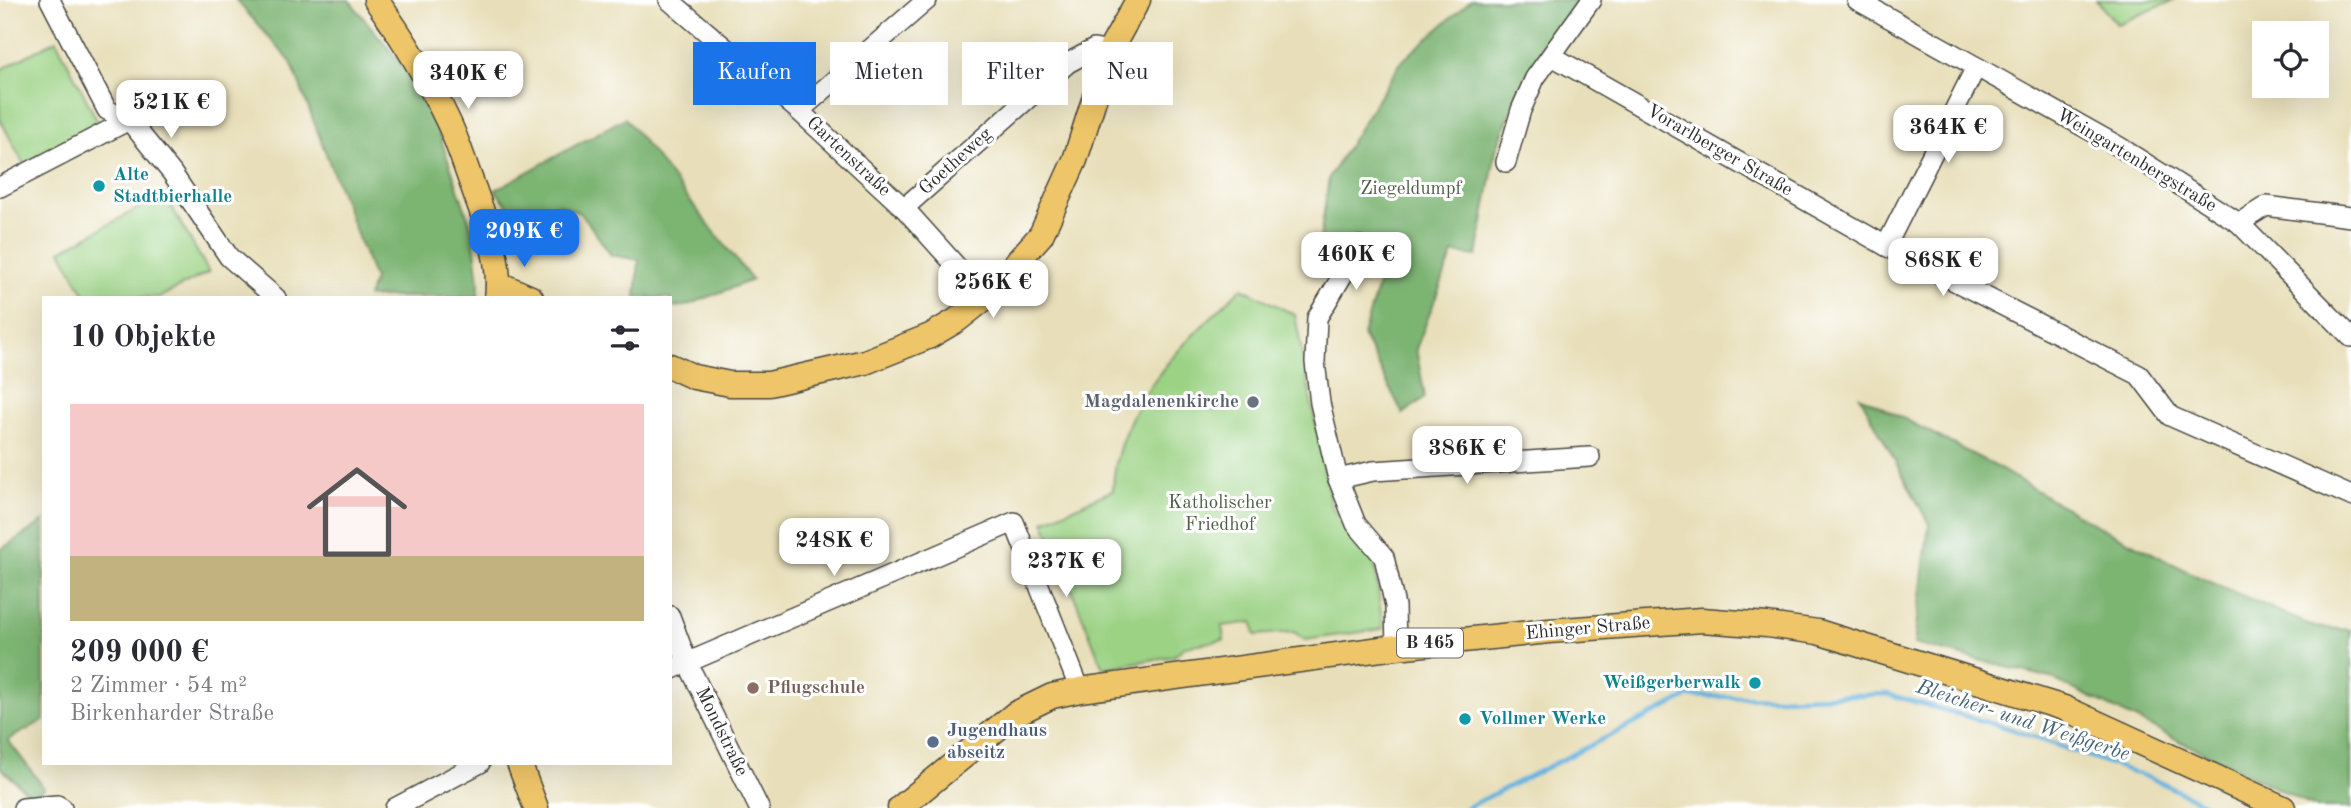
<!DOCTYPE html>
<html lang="de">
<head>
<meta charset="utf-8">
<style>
  body { margin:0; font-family:"Old Standard TT",serif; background:#f7f7f7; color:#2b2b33; height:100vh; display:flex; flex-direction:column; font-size:26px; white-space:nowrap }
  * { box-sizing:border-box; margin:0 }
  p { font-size:23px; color:#7c7c81 }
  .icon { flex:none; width:38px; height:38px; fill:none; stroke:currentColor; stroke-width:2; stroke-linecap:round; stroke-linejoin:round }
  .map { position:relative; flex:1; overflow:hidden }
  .details { position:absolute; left:42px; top:296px; width:630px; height:469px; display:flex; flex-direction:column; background:#fff; border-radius:0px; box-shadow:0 7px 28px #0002 }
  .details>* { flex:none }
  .top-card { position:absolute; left:693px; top:42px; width:665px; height:63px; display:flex; gap:14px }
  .controls { position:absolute; left:2252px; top:21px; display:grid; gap:14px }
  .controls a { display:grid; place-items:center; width:77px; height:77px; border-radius:0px; background:#fff; box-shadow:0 7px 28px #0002; font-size:35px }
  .price { position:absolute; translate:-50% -60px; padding:0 16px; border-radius:14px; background:#fff; color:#222; font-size:23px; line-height:46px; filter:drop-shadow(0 2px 4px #0008) }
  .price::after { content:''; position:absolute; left:50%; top:42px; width:21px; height:16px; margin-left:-10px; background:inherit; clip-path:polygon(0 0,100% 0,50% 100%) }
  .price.active { background:#1a73e8; color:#fff }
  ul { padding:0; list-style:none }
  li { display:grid; align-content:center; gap:14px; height:371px; padding:0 28px }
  li span { display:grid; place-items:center; height:217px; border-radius:0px; color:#555 }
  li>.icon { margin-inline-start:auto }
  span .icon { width:126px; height:126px; fill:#fffc; stroke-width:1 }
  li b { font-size:30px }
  h2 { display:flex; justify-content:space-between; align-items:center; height:84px; padding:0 28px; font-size:30px }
  .pill { padding:0 24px; border-radius:0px; background:#fff; box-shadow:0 7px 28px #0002; font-size:24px; line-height:63px }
  .pill.active { background:#1a73e8; color:#fff }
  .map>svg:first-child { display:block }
  .green { fill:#9bd284; stroke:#637e58; stroke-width:2 }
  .forest { fill:#7cb472; stroke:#54704e; stroke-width:2 }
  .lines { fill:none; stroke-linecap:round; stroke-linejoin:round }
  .stream { stroke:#65b2df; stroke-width:4.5 }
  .minor-casing { stroke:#474640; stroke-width:22 }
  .major-casing { stroke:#474640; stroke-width:27 }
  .minor { stroke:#fff; stroke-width:19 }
  .major { stroke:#eec569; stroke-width:24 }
  .culture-dot { fill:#0f9aa8; stroke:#fff; stroke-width:2.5 }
  .worship-dot { fill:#6b7280; stroke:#fff; stroke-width:2.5 }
  .education-dot { fill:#8d6e63; stroke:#fff; stroke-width:2.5 }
  .service-dot { fill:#5c6f8a; stroke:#fff; stroke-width:2.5 }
  .labels { text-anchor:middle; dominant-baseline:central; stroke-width:6; stroke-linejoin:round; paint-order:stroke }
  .shield { fill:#fff; stroke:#6b6b6b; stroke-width:2 }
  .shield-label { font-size:18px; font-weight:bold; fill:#2b2b2b }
  .street-label { font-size:19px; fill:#2b2b2b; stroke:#fff }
  .culture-label { font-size:19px; font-weight:bold; fill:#0d838f; stroke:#fff; text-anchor:start }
  .park-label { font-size:19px; fill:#4d5d46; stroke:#fff }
  .worship-label { font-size:19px; font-weight:bold; fill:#5b616d; stroke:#fff; text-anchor:end }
  .education-label { font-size:19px; font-weight:bold; fill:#785e54; stroke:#fff; text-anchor:start }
  .service-label { font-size:19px; font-weight:bold; fill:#4e5e75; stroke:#fff; text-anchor:start }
  .water-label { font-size:21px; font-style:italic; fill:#426173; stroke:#fff }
</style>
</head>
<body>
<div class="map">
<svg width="2351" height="808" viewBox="0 0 2351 808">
  <rect width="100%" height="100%" fill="#fff"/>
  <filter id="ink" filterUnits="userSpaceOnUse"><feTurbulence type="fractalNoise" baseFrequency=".0143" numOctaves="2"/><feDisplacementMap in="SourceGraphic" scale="14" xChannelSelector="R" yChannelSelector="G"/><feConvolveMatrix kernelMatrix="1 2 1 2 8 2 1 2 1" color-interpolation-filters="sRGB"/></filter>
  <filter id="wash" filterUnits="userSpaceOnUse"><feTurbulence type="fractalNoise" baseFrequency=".00686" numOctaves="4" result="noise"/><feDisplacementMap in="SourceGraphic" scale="28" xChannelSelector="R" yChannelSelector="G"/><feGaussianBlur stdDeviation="1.57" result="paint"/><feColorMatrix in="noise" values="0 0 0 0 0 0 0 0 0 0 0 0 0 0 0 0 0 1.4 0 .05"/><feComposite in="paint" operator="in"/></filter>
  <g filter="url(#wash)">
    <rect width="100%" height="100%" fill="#e8dfba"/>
    <!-- green -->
    <g class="green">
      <path d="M2096 0H2175L2117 24Z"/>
      <path d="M56 40 100 126 24 165 0 119V70Z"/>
      <path d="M164 194 209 272 160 297H86L61 251Z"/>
      <path d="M1242 288 1295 315 1331 507 1374 559 1383 629 1305 640 1294 632 1255 635 1253 622 1222 626 1224 640 1186 646 1174 656 1103 668 1044 521 1113 490C1115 405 1184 342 1242 288Z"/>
    </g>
    <!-- forest -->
    <g class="forest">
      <path d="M236 0H349L404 67 438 131 473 232 479 282 478 297H368L374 279 291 62Z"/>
      <path d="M1471 0H1580L1524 78 1496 150 1477 256 1453 253 1416 349 1425 397 1403 414 1363 335 1384 266 1348 244 1315 274 1329 177 1401 62Z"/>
      <path d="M625 118 752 280 685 306 670 307V298L636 297 639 260 611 255 582 214 559 204 522 223 495 190Z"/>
      <path d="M1860 396 1993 465 2085 519 2199 577 2315 627 2351 630V808H2317L2051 678 1914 644 1929 524Z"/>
      <path d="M44 521V720L8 740 44 788 34 799 0 767V550Z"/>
    </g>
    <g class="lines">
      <!-- stream -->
      <path class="stream" d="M1466 808 1689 696 1778 698 1887 694 2011 729 2155 780 2213 808"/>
    </g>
  </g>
  <g filter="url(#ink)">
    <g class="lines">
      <defs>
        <g id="minor">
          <path d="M50 0 107 110 129 120 172 173 229 257 276 298"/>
          <path d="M669 0 799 111 904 208 985 298"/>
          <path d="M1857 0 2118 146 2239 223 2351 337"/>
          <path d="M1552 56 1886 246 2139 375 2170 416 2351 496"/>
          <path d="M799 111 927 0"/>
          <path d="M1506 162 1521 110 1535 78 1591 0"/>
          <path d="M0 187 129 120"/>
          <path d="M904 208 1068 63 1094 49 1109 52"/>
          <path d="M2239 223 2266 206 2351 217"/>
          <path d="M1360 246 1317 318 1315 362 1320 403 1338 479 1356 524 1384 557 1395 606 1396 647"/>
          <path d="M1886 246 1976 67"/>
          <path d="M1338 479 1373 471 1590 457"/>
          <path d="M670 616 687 662 759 808"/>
          <path d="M670 670 1014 522 1080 690"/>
          <path d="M23 808 57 805 62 808"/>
          <path d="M395 808 480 763"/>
        </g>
        <g id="major">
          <path d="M376 0C403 38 427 77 447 119 458 141 465 166 474 189 486 224 502 260 497 298"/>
          <path d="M499 284 531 298"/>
          <path d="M670 366 694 377 730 384H769L865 362 930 336 957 320 985 298 1041 235 1075 160 1109 52 1138 0"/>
          <path d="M519 763 536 808"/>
          <path d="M900 808 1015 714 1052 696 1080 690 1396 647 1549 631 1702 620 1767 625 1818 632 2064 708 2283 808"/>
        </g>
      </defs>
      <!-- minor casing -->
      <use href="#minor" class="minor-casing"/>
      <!-- major casing -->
      <use href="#major" class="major-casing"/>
      <!-- minor -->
      <use href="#minor" class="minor"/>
      <!-- major -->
      <use href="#major" class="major"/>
    </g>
  </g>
  <!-- markers -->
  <g class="culture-dot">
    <circle cx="99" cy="186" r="7"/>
    <circle cx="1755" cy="683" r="7"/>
    <circle cx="1465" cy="719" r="7"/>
  </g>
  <circle class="worship-dot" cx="1253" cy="402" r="7"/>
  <circle class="education-dot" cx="753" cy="688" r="7"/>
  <circle class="service-dot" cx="933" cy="742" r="7"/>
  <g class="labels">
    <!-- shield labels -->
    <rect class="shield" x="1397" y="628.5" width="66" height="29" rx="5"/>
    <g class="shield-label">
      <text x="1430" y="643">B 465</text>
    </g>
    <!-- street labels -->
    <g class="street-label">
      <text transform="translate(1719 151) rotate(30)">Vorarlberger Straße</text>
      <text transform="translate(848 157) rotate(43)">Gartenstraße</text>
      <text transform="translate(2136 161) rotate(31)">Weingartenbergstraße</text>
      <text transform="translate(956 162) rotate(-42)">Goetheweg</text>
      <text transform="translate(1588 629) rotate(-5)">Ehinger Straße</text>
      <text transform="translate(721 732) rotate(64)">Mondstraße</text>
    </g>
    <!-- culture labels -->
    <g class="culture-label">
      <text x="113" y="175">Alte<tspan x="113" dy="22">Stadtbierhalle</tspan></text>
      <text x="1741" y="683" text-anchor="end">Weißgerberwalk</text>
      <text x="1479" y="719">Vollmer Werke</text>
    </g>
    <!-- park labels -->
    <g class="park-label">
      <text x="1411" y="189">Ziegeldumpf</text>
      <text x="1220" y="503">Katholischer<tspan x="1220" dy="22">Friedhof</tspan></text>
    </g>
    <!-- worship labels -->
    <g class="worship-label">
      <text x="1239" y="402">Magdalenenkirche</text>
    </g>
    <!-- education labels -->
    <g class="education-label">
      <text x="767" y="688">Pflugschule</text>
    </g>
    <!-- service labels -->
    <g class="service-label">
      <text x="947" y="731">Jugendhaus<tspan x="947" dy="22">abseitz</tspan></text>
    </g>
    <!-- water labels -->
    <g class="water-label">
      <text transform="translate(2023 721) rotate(18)">Bleicher- und Weißgerbe</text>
    </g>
  </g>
</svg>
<div class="controls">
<a><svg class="icon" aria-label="locate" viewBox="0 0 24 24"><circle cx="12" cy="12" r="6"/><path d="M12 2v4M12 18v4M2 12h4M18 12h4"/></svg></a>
</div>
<b class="price" style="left:468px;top:111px">340K €</b>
<b class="price" style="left:171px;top:140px">521K €</b>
<b class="price" style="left:1948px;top:165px">364K €</b>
<b class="price active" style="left:524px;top:269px">209K €</b>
<b class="price" style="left:1356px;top:292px">460K €</b>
<b class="price" style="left:1943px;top:298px">868K €</b>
<b class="price" style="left:993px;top:320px">256K €</b>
<b class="price" style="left:1467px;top:486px">386K €</b>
<b class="price" style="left:834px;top:578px">248K €</b>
<b class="price" style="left:1066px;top:599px">237K €</b>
<div class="top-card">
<a class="pill active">Kaufen</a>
<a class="pill">Mieten</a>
<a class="pill">Filter</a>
<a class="pill">Neu</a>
</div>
<section class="details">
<h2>10 Objekte<svg class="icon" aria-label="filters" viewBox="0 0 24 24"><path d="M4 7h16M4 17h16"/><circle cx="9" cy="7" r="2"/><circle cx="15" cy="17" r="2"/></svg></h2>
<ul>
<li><span style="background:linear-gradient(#f6c9c9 70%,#c2b280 0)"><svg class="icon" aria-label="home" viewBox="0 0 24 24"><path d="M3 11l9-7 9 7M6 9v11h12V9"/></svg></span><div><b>209 000 €</b><p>2 Zimmer · 54 m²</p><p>Birkenharder Straße</p></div></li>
</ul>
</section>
</div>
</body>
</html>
